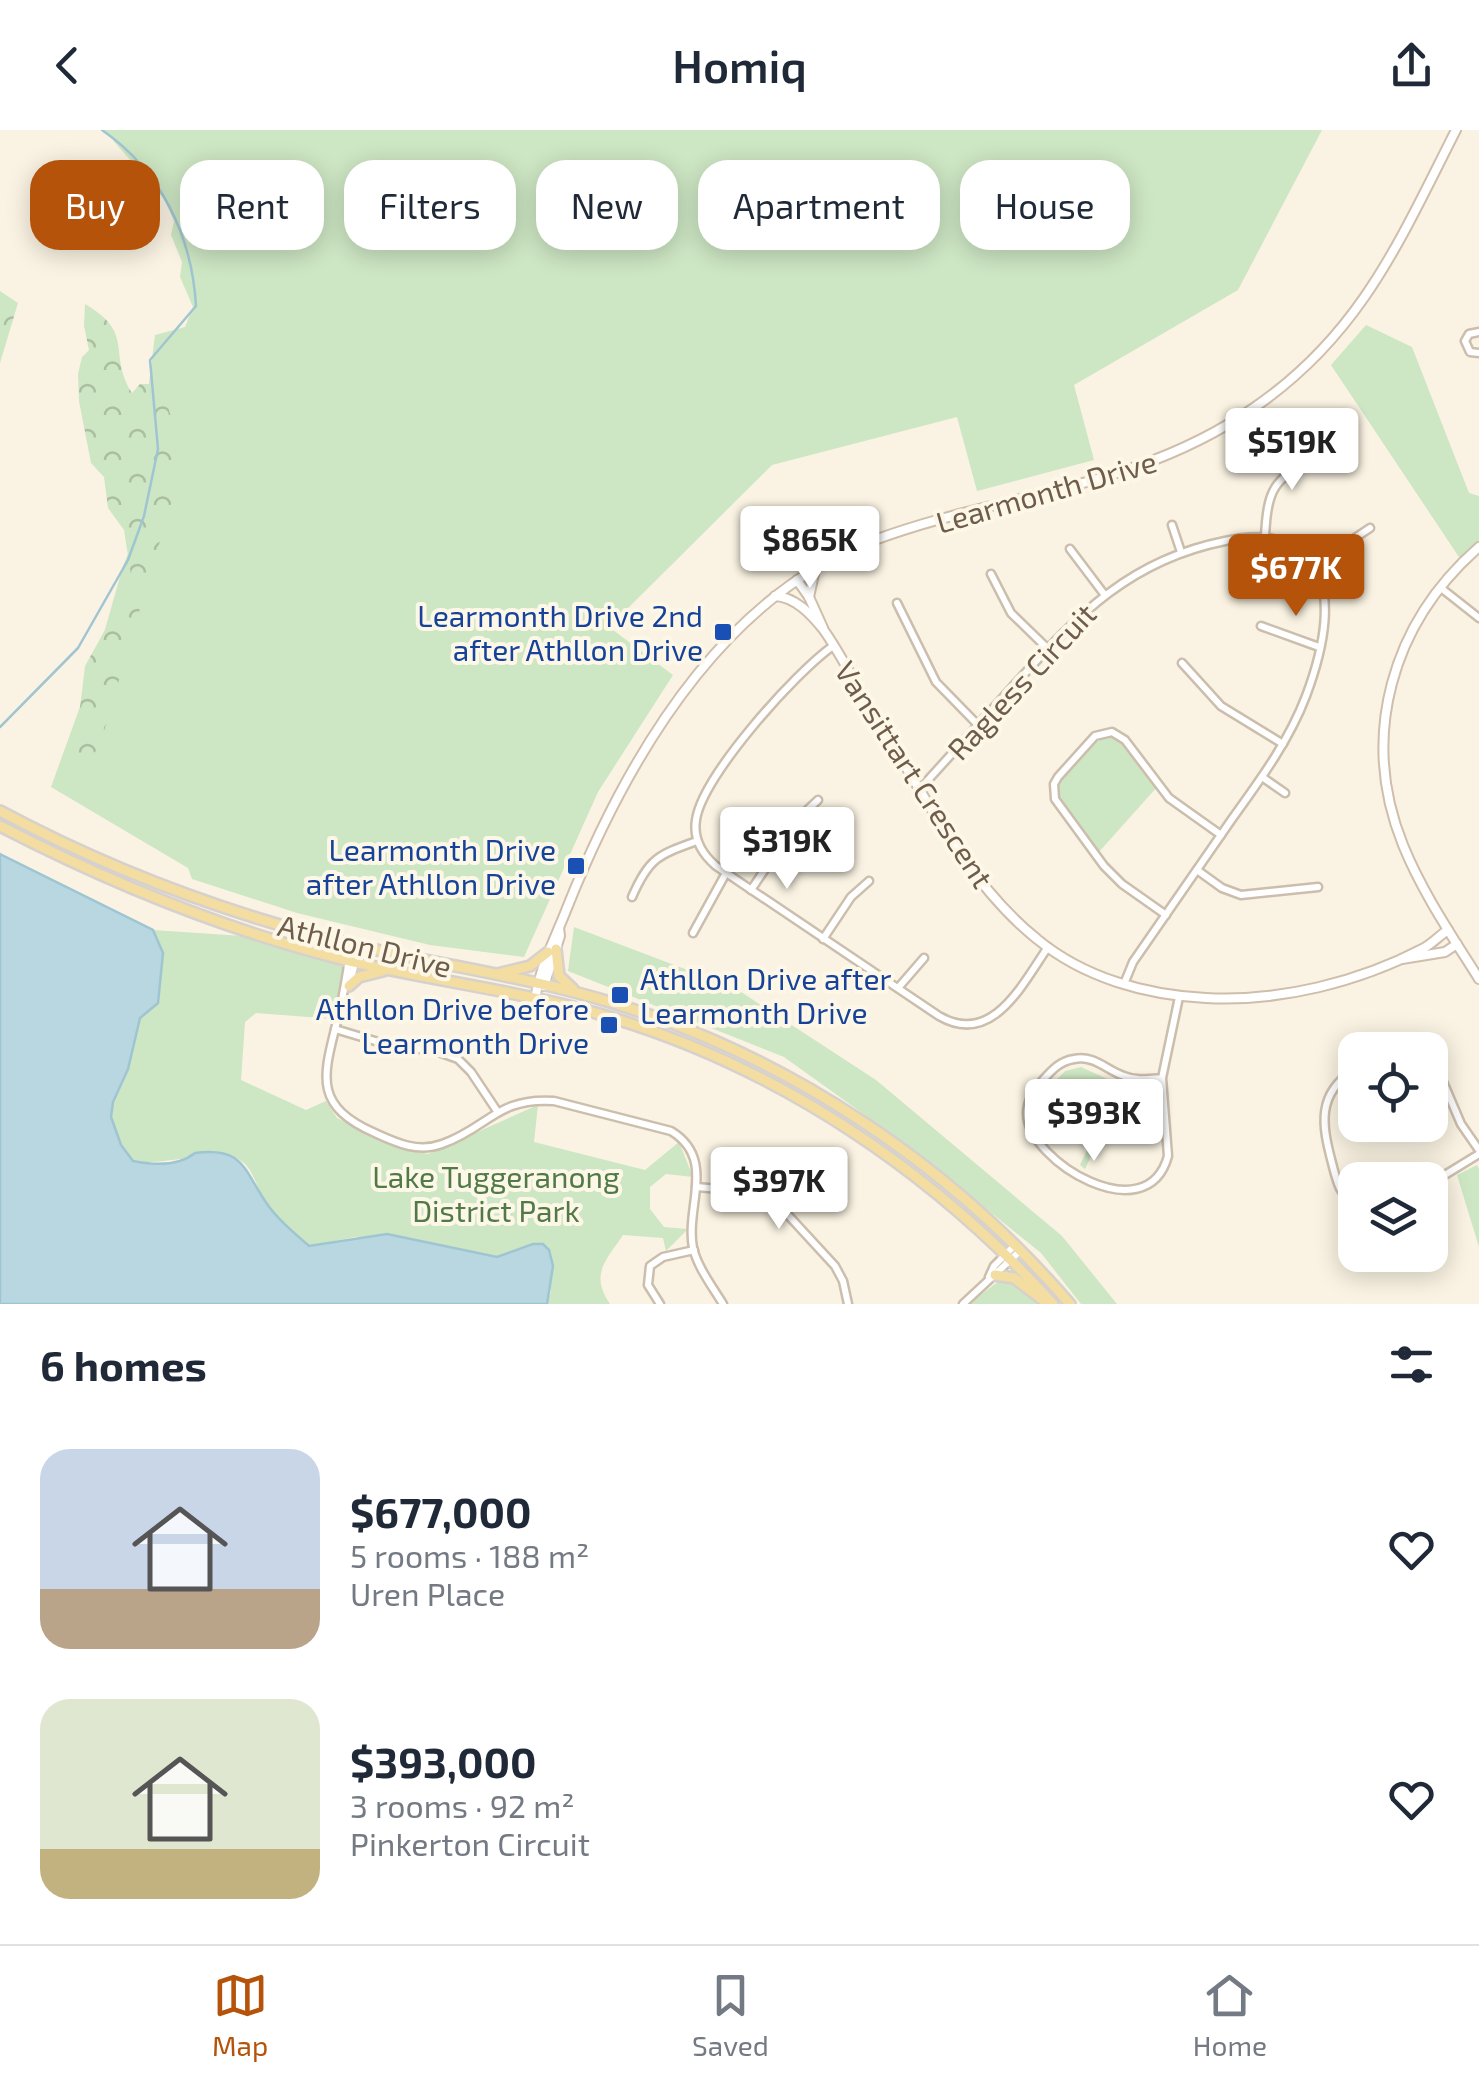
<!DOCTYPE html>
<html lang="en">
<head>
<meta charset="utf-8">
<style>
  body { margin:0; font-family:"Exo 2",sans-serif; background:#f6f6f7; color:#1f2937; height:100vh; display:flex; flex-direction:column; font-size:38px; white-space:nowrap }
  * { box-sizing:border-box; margin:0 }
  p { font-size:32px; color:#747a83 }
  .icon { flex:none; width:55px; height:55px; fill:none; stroke:currentColor; stroke-width:2; stroke-linecap:round; stroke-linejoin:round }
  .map { position:relative; height:1174px; overflow:hidden }
  .drawer { display:flex; flex-direction:column; background:#fff; flex:1 }
  .drawer>* { flex:none }
  .top-card { position:absolute; left:30px; top:30px; width:1420px; height:90px; display:flex; gap:20px }
  .buttons { position:absolute; left:1338px; top:902px; display:grid; gap:20px }
  .buttons a { display:grid; place-items:center; width:110px; height:110px; border-radius:20px; background:#fff; box-shadow:0 5px 25px #0003; font-size:50px }
  .price { position:absolute; translate:-50% -85px; padding:0 22px; border-radius:10px; background:#fff; color:#222; font-size:32px; line-height:65px; filter:drop-shadow(0 2px 5px #0008) }
  .price::after { content:''; position:absolute; left:50%; top:60px; width:30px; height:22px; margin-left:-15px; background:inherit; clip-path:polygon(0 0,100% 0,50% 100%) }
  .price.on { background:#b45309; color:#fff }
  ul { padding:0; list-style:none }
  li { display:flex; align-items:center; gap:30px; height:250px; padding:0 40px }
  li span { display:grid; place-items:center; flex:none; width:280px; height:200px; border-radius:30px; color:#555 }
  li>.icon { margin-inline-start:auto }
  span .icon { width:120px; height:120px; fill:#fffc; stroke-width:1 }
  li b { font-size:42px }
  h2 { display:flex; justify-content:space-between; align-items:center; height:120px; padding:0 40px; font-size:42px }
  .pill { padding:0 35px; border-radius:30px; background:#fff; box-shadow:0 5px 25px #0003; font-size:35px; line-height:90px }
  .pill.on { background:#b45309; color:#fff }
  header { display:flex; justify-content:space-between; align-items:center; height:130px; padding:0 40px; background:#fff; font-size:45px; font-weight:600 }
  .menu { display:flex; justify-content:space-around; align-items:center; height:140px; border-top:2px solid #e0e1e3; background:#fff; font-size:28px; color:#747a83 }
  .menu a { display:grid; justify-items:center; gap:5px }
  .menu .on { color:#b45309 }
  .map>svg:first-child { display:block }
  .green { fill:#cde6c3 }
  .forest { fill:url(#forest-crowns) }
  .water { fill:#b9d7e1; stroke:#a0c5d2; stroke-width:2.5 }
  .lines { fill:none; stroke-linecap:round; stroke-linejoin:round }
  .stream { stroke:#a0c5d2; stroke-width:2.5 }
  .street-casing { stroke:#ccbead; stroke-width:11 }
  .secondary-casing { stroke:#cfbeab; stroke-width:12 }
  .primary-casing { stroke:#d7d1cd; stroke-width:14 }
  .street { stroke:#fff; stroke-width:6 }
  .secondary { stroke:#fff; stroke-width:8 }
  .primary { stroke:#f3dda0; stroke-width:9 }
  .transit-dot { fill:#1a4fb4; stroke:#fdf7e8; stroke-width:4 }
  .labels { text-anchor:middle; dominant-baseline:central; stroke-width:8; stroke-linejoin:round; paint-order:stroke }
  .street-label { font-size:30px; fill:#6f5c4b; stroke:#fdf7e8 }
  .transit-label { font-size:30px; fill:#164399; stroke:#fdf7e8; text-anchor:end }
  .park-label { font-size:30px; fill:#517a47; stroke:#fdf7e8 }
</style>
</head>
<body>
<header><svg class="icon" aria-label="back" viewBox="0 0 24 24"><path d="M15 5l-7 7 7 7"/></svg>Homiq<svg class="icon" aria-label="share" viewBox="0 0 24 24"><path d="M12 15V3M7 8l5-5 5 5M5 13v7h14v-7"/></svg></header>
<div class="map">
<svg width="1479" height="1174" viewBox="0 0 1479 1174">
  <defs>
    <pattern id="forest-crowns" width="20" height="18" patternUnits="userSpaceOnUse" patternTransform="scale(2.5)"><rect width="20" height="18" fill="#cde6c3"/><path d="M2 6a3 3 0 1 1 6 0M12 15a3 3 0 1 1 6 0" fill="none" stroke="#abbea0"/></pattern>
  </defs>
  <rect width="100%" height="100%" fill="#faf3e3"/>
  <!-- green -->
  <g class="green">
    <path d="M104 0H1322L1238 160 1074 255 1094 330 977 361 957 287 772 335 609 497 673 545 598 662 524 827 430 815 297 783 192 749 188 738 51 657 94 538 123 436 150 370 147 269 155 205 185 197 193 177 180 147 182 132 171 105 174 91 164 69Z"/>
    <path d="M1366 195 1412 217 1469 363 1479 366V414L1461 430 1331 235Z"/>
    <path d="M1112 605 1120 610 1157 657 1098 723 1057 664C1060 643 1091 610 1112 605Z"/>
    <path d="M574 797 735 858 876 950 1062 1106 1117 1174H1081L1041 1123 915 1021 784 927 568 841Z"/>
    <path d="M153 800 243 806 344 834 334 889 256 883 245 892 241 950 306 980 326 971 337 988 396 1016 428 1024 538 975 534 1012 645 1040 679 1012 693 1047 666 1044 650 1057V1079L664 1097 688 1099 666 1121 663 1108 623 1105C605 1132 590 1144 610 1174H547L551 1161 511 1123 497 1127 402 1107H355L309 1116C294 1103 276 1089 265 1072 256 1058 253 1032 234 1028 201 1020 167 1036 133 1031L121 1015 111 987 113 972 128 939 140 888 161 841 163 823Z"/>
    <path d="M1081 937 1125 957 1150 959 1157 1008 1100 1007 1085 1039 1080 1035 1099 995 1044 963 1065 941Z"/>
    <path d="M1477 1035 1479 1039V1117L1457 1045Z"/>
    <path d="M1013 1140 1039 1174H969Z"/>
  </g>
  <!-- forest -->
  <g class="forest">
    <path d="M0 161 18 173 0 233Z"/>
    <path d="M85 174C136 204 107 222 132 263L140 254H161L172 290 178 350 99 618 72 644 85 536 132 451 124 400 108 378 104 347 91 333 79 271 78 244 82 227 89 220 84 196Z"/>
  </g>
  <!-- water -->
  <path class="water" d="M0 724 153 800 163 823 158 873 140 888 128 939 113 972 111 987 121 1015 133 1031C153 1035 179 1036 195 1023 243 1017 243 1038 265 1071 276 1088 294 1103 309 1116L387 1104 497 1127 533 1114H543L549 1120 553 1136 547 1174H0Z"/>
  <g class="lines">
    <!-- stream -->
    <path class="stream" d="M0 597 78 518 128 430 144 386 158 319 150 230 196 176C192 106 161 41 102 0"/>
    <defs>
      <g id="street">
        <path d="M1479 202 1469 204 1465 211 1470 222 1479 223"/>
        <path d="M1172 395 1181 422"/>
        <path d="M1265 406C1268 352 1276 351 1320 322"/>
        <path d="M1070 419 1104 464"/>
        <path d="M1314 435 1370 398"/>
        <path d="M991 444 1011 483 1048 519"/>
        <path d="M1441 458 1479 488"/>
        <path d="M897 473 936 552 978 595"/>
        <path d="M1261 496 1319 517"/>
        <path d="M833 516C796 542 702 646 696 690 693 709 702 724 716 736L939 886C992 917 1022 855 1048 817"/>
        <path d="M1182 533 1221 576 1283 614"/>
        <path d="M1262 647 1285 663"/>
        <path d="M920 659C952 623 985 588 1017 552 1079 484 1130 430 1225 411 1252 405 1281 404 1303 423 1341 456 1321 526 1306 566 1289 611 1260 650 1232 689 1199 737 1166 784 1133 832L1124 854"/>
        <path d="M1197 740 1222 758 1241 765 1318 757"/>
        <path d="M751 760 800 687 818 670"/>
        <path d="M632 767C649 728 658 725 697 711"/>
        <path d="M1166 785 1122 754 1104 736 1055 669 1054 654 1058 647 1095 606 1112 602 1125 610 1169 668 1221 705"/>
        <path d="M693 803 726 743"/>
        <path d="M823 809 851 767 869 751"/>
        <path d="M352 814C347 837 345 860 339 883 325 942 309 974 375 1003 397 1013 418 1023 442 1014 488 998 497 967 554 971L671 1001C717 1029 685 1076 693 1118 698 1138 712 1156 723 1174"/>
        <path d="M349 857 359 816"/>
        <path d="M898 858 924 828"/>
        <path d="M335 899 395 917 433 920 458 929 471 942 497 981"/>
        <path d="M1430 934 1441 947 1461 994 1479 1020"/>
        <path d="M1355 939C1316 964 1322 995 1332 1033 1337 1052 1339 1064 1355 1075"/>
        <path d="M1162 948C1149 949 1136 951 1124 946 1106 940 1095 925 1074 929 1060 931 1052 940 1043 950 1035 960 1027 969 1027 984 1028 1031 1147 1103 1168 1026L1162 948 1179 867"/>
        <path d="M1430 1054 1479 1024"/>
        <path d="M696 1057 755 1062 776 1072 835 1136 843 1151 848 1174"/>
        <path d="M989 1147 994 1136 1015 1115"/>
        <path d="M660 1174 648 1155 650 1136 663 1127 694 1120"/>
        <path d="M963 1174 1020 1121"/>
      </g>
      <g id="secondary">
        <path d="M1479 417C1392 493 1359 606 1403 715 1422 762 1452 806 1479 849"/>
        <path d="M797 450 809 467 823 498"/>
        <path d="M775 466C795 467 811 484 823 499 836 517 847 538 858 557 893 613 924 671 961 725 983 756 1008 786 1037 809 1084 848 1146 865 1206 868 1280 872 1359 852 1424 818 1433 813 1440 805 1448 800"/>
        <path d="M809 467 815 440"/>
        <path d="M1402 829 1445 822 1457 814"/>
        <path d="M544 856 560 806 559 798"/>
        <path d="M535 870C540 836 555 809 567 778 625 633 718 469 872 411 1003 362 1135 361 1255 277 1361 204 1400 110 1456 0"/>
      </g>
      <g id="primary">
        <path d="M0 681C112 741 231 785 354 815 440 835 529 847 613 873 789 927 950 1035 1070 1174"/>
        <path d="M0 696C112 754 230 802 353 832 439 852 528 862 613 888 783 940 934 1043 1053 1174"/>
        <path d="M556 819 559 846 573 859"/>
        <path d="M497 844 530 836 548 822"/>
        <path d="M349 856 359 847 383 841"/>
        <path d="M995 1145 1014 1148 1043 1170"/>
      </g>
    </defs>
    <!-- street casing -->
    <use href="#street" class="street-casing"/>
    <!-- secondary casing -->
    <use href="#secondary" class="secondary-casing"/>
    <!-- primary casing -->
    <use href="#primary" class="primary-casing"/>
    <!-- street -->
    <use href="#street" class="street"/>
    <!-- secondary -->
    <use href="#secondary" class="secondary"/>
    <!-- primary -->
    <use href="#primary" class="primary"/>
  </g>
  <!-- markers -->
  <g class="transit-dot">
    <rect x="713" y="492" width="20" height="20" rx="5"/>
    <rect x="566" y="726" width="20" height="20" rx="5"/>
    <rect x="610" y="855" width="20" height="20" rx="5"/>
    <rect x="599" y="885" width="20" height="20" rx="5"/>
  </g>
  <g class="labels">
    <!-- street labels -->
    <g class="street-label">
      <text transform="translate(1046 361) rotate(-16)">Learmonth Drive</text>
      <text transform="translate(1021 551) rotate(-47)">Ragless Circuit</text>
      <text transform="translate(915 644) rotate(57)">Vansittart Crescent</text>
      <text transform="translate(365 815) rotate(14)">Athllon Drive</text>
    </g>
    <!-- transit labels -->
    <g class="transit-label">
      <text x="703" y="485">Learmonth Drive 2nd<tspan x="703" dy="34">after Athllon Drive</tspan></text>
      <text x="556" y="719">Learmonth Drive<tspan x="556" dy="34">after Athllon Drive</tspan></text>
      <text x="640" y="848" text-anchor="start">Athllon Drive after<tspan x="640" dy="34">Learmonth Drive</tspan></text>
      <text x="589" y="878">Athllon Drive before<tspan x="589" dy="34">Learmonth Drive</tspan></text>
    </g>
    <!-- park labels -->
    <g class="park-label">
      <text x="496" y="1046">Lake Tuggeranong<tspan x="496" dy="34">District Park</tspan></text>
    </g>
  </g>
</svg>
<div class="buttons">
<a><svg class="icon" aria-label="locate" viewBox="0 0 24 24"><circle cx="12" cy="12" r="6"/><path d="M12 2v4M12 18v4M2 12h4M18 12h4"/></svg></a>
<a><svg class="icon" aria-label="layers" viewBox="0 0 24 24"><path d="M12 4l9 5-9 5-9-5zM3 14l9 5 9-5"/></svg></a>
</div>
<b class="price" style="left:1292px;top:363px">$519K</b>
<b class="price" style="left:810px;top:461px">$865K</b>
<b class="price on" style="left:1296px;top:489px">$677K</b>
<b class="price" style="left:787px;top:762px">$319K</b>
<b class="price" style="left:1094px;top:1034px">$393K</b>
<b class="price" style="left:779px;top:1102px">$397K</b>
<div class="top-card">
<a class="pill on">Buy</a>
<a class="pill">Rent</a>
<a class="pill">Filters</a>
<a class="pill">New</a>
<a class="pill">Apartment</a>
<a class="pill">House</a>
</div>
</div>
<section class="drawer">
<h2>6 homes<svg class="icon" aria-label="filters" viewBox="0 0 24 24"><path d="M4 7h16M4 17h16"/><circle cx="9" cy="7" r="2"/><circle cx="15" cy="17" r="2"/></svg></h2>
<ul>
<li><span style="background:linear-gradient(#c9d6e8 70%,#b9a48a 0)"><svg class="icon" aria-label="home" viewBox="0 0 24 24"><path d="M3 11l9-7 9 7M6 9v11h12V9"/></svg></span><div><b>$677,000</b><p>5 rooms · 188 m²</p><p>Uren Place</p></div><svg class="icon" aria-label="heart" viewBox="0 0 24 24"><path d="M12 20l-8-8c-3-5 5-10 8-4 3-6 11-1 8 4z"/></svg></li>
<li><span style="background:linear-gradient(#dfe7d0 75%,#c2b280 0)"><svg class="icon" aria-label="home" viewBox="0 0 24 24"><path d="M3 11l9-7 9 7M6 9v11h12V9"/></svg></span><div><b>$393,000</b><p>3 rooms · 92 m²</p><p>Pinkerton Circuit</p></div><svg class="icon" aria-label="heart" viewBox="0 0 24 24"><path d="M12 20l-8-8c-3-5 5-10 8-4 3-6 11-1 8 4z"/></svg></li>
</ul>
</section>
<nav class="menu">
<a class="on"><svg class="icon" aria-label="map" viewBox="0 0 24 24"><path d="M3 6l6-2 6 2 6-2v14l-6 2-6-2-6 2zM9 4v14M15 6v14"/></svg>Map</a>
<a><svg class="icon" aria-label="saved" viewBox="0 0 24 24"><path d="M7 4h10v16l-5-4-5 4z"/></svg>Saved</a>
<a><svg class="icon" aria-label="home" viewBox="0 0 24 24"><path d="M3 11l9-7 9 7M6 9v11h12V9"/></svg>Home</a>
</nav>
</body>
</html>
